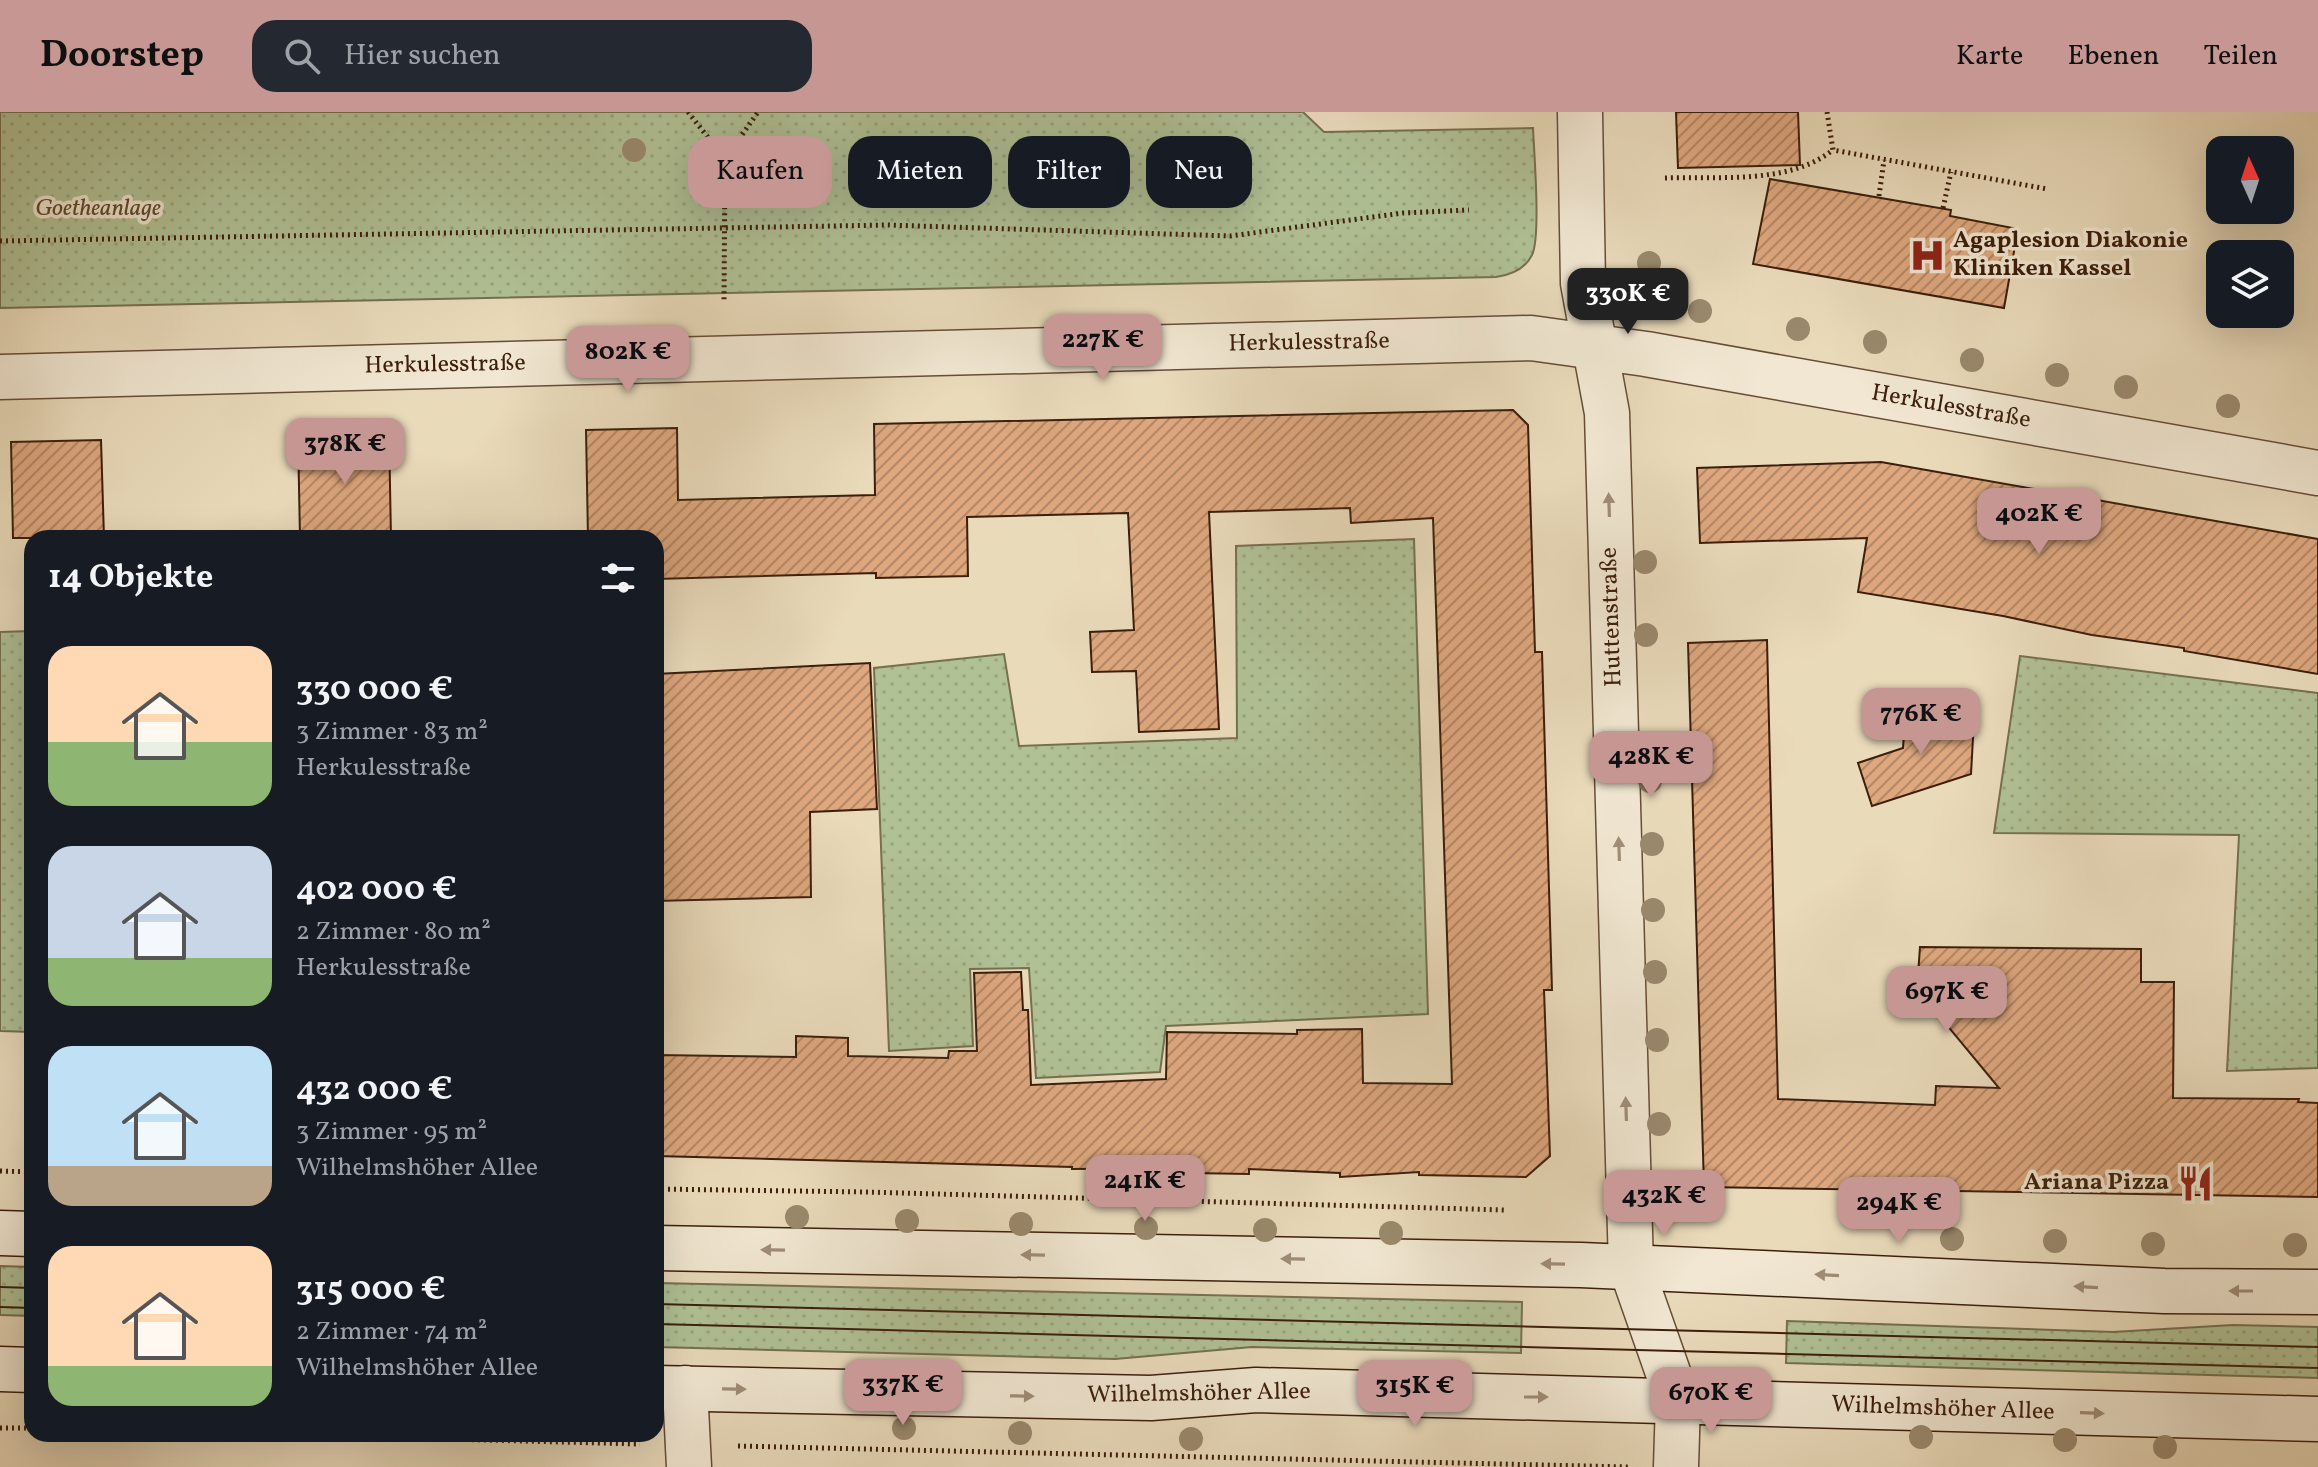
<!DOCTYPE html>
<html lang="de">
<head>
<meta charset="utf-8">
<style>
  body { margin:0; font-family:Vollkorn,serif; background:#242831; color:#f1f3f6; height:100vh; display:flex; flex-direction:column; font-size:30px; white-space:nowrap }
  * { box-sizing:border-box; margin:0 }
  p { font-size:26px; color:#9ea1a6 }
  .icon { flex:none; width:44px; height:44px; fill:none; stroke:currentColor; stroke-width:2; stroke-linecap:round; stroke-linejoin:round }
  .map { position:relative; flex:1; overflow:hidden }
  .side { position:absolute; left:24px; top:418px; width:640px; height:912px; display:flex; flex-direction:column; background:#171b24; border-radius:24px; box-shadow:0 8px 32px #0002 }
  .side>* { flex:none }
  .hud { position:absolute; left:688px; top:24px; width:760px; height:72px; display:flex; gap:16px }
  .needle { width:52px; rotate:357deg }
  .tools { position:absolute; left:2206px; top:24px; display:grid; gap:16px }
  .tools a { display:grid; place-items:center; width:88px; height:88px; border-radius:16px; background:#171b24; box-shadow:0 8px 32px #0002; font-size:40px }
  .price { position:absolute; translate:-50% -68px; padding:0 18px; border-radius:16px; background:#c59692; color:#111; font-size:26px; line-height:52px; filter:drop-shadow(0 2px 4px #0008) }
  .price::after { content:''; position:absolute; left:50%; top:48px; width:24px; height:18px; margin-left:-12px; background:inherit; clip-path:polygon(0 0,100% 0,50% 100%) }
  .price.active { background:#222; color:#fff }
  ul { padding:0; list-style:none }
  li { display:flex; align-items:center; gap:24px; height:200px; padding:0 24px }
  li span { display:grid; place-items:center; flex:none; width:224px; height:160px; border-radius:24px; color:#555 }
  li>.icon { margin-inline-start:auto }
  span .icon { width:96px; height:96px; fill:#fffc; stroke-width:1 }
  li b { font-size:34px }
  h2 { display:flex; justify-content:space-between; align-items:center; height:96px; padding:0 24px; font-size:34px }
  .chip { padding:0 28px; border-radius:24px; background:#171b24; box-shadow:0 8px 32px #0002; font-size:28px; line-height:72px }
  .chip.active { background:#c59692; color:#111 }
  header { display:flex; align-items:center; gap:48px; box-sizing:border-box; height:112px; padding:0 40px; background:#c59692; color:#111 }
  header strong { font-size:38px }
  nav { display:flex; gap:44px; margin-inline-start:auto; font-size:28px }
  .search { width:560px; height:72px; background:#242831; display:flex; align-items:center; gap:20px; box-sizing:border-box; padding:0 28px; border-radius:24px; color:#9ea1a6; font-size:30px }
  .map>svg:first-child { display:block }
  .green { fill:url(#green-dots); stroke:#767050; stroke-width:2 }
  .building { fill:url(#building-hatch); stroke:#3c1e0b; stroke-width:2 }
  .lines { fill:none; stroke-linecap:round; stroke-linejoin:round }
  .street-casing { stroke:#674d37; stroke-width:47 }
  .secondary-casing { stroke:#3c1e0b; stroke-width:47 }
  .path { stroke:#3c1e0b; stroke-width:5; stroke-dasharray:2 4; stroke-linecap:butt }
  .street { stroke:#f1e7d2; stroke-width:44 }
  .secondary { stroke:#f1e7d2; stroke-width:44 }
  .tram { stroke:#3c1e0b; stroke-width:2 }
  .tree { fill:#9a896d }
  .oneway { fill:#a08d78 }
  .labels { text-anchor:middle; dominant-baseline:central; stroke-width:7; stroke-linejoin:round; paint-order:stroke }
  .park-label { font-size:24px; font-style:italic; fill:#59472e; stroke:#f1e7d2 }
  .poi-label { font-size:24px; font-weight:bold; fill:#3c1e0b; stroke:#f1e7d2; text-anchor:start }
  .street-label { font-size:24px; fill:#3c1e0b; stroke:#f1e7d2 }
</style>
</head>
<body>
<header>
<strong>Doorstep</strong>
<div class="search"><svg class="icon" aria-label="search" viewBox="0 0 24 24"><circle cx="10" cy="10" r="6"/><path d="M15 15l6 6"/></svg>Hier suchen</div>
<nav><a>Karte</a><a>Ebenen</a><a>Teilen</a></nav>
</header>
<div class="map">
<svg width="2318" height="1355" viewBox="0 0 2318 1355">
  <defs>
    <pattern id="green-dots" width="8" height="8" patternUnits="userSpaceOnUse" patternTransform="scale(2)"><rect width="8" height="8" fill="#b0c195"/><path d="M2 2h.1M6 6h.1" fill="none" stroke="#98a57f" stroke-width="1.8" stroke-linecap="round"/></pattern>
    <pattern id="building-hatch" width="6" height="6" patternUnits="userSpaceOnUse" patternTransform="scale(2)"><rect width="6" height="6" fill="#dea77e"/><path d="M-1 1l2-2M0 6l6-6M5 7l2-2" fill="none" stroke="#b58765"/></pattern>
  </defs>
  <rect width="100%" height="100%" fill="#e9daba"/>
  <filter id="stains"><feTurbulence type="fractalNoise" baseFrequency=".0025" numOctaves="4"/><feColorMatrix values="0 0 0 0 .2 0 0 0 0 .09 0 0 0 0 .02 0 0 0 .5 -.17"/></filter>
  <radialGradient id="worn" r=".72"><stop offset=".6" stop-color="#630" stop-opacity="0"/><stop offset="1" stop-color="#630" stop-opacity=".3"/></radialGradient>
  <!-- green -->
  <g class="green">
    <path d="M0 0H1303L1324 20 1533 16C1534 40 1541 125 1532 143 1525 157 1511 163 1496 165L0 196Z"/>
    <path d="M1414 427 1428 902 1166 914 1160 960 1036 966 1029 856 970 857 973 934 889 939 874 556 1004 542 1019 634 1237 626 1236 434Z"/>
    <path d="M32 519V920L0 919V520Z"/>
    <path d="M2020 544 2318 581V956L2227 959 2239 723 1994 721Z"/>
    <path d="M0 1154 32 1155V1204L0 1203Z"/>
    <path d="M656 1171 1522 1190 1521 1241 1252 1235 1115 1247 656 1235Z"/>
    <path d="M1787 1209 2113 1220 2233 1213 2318 1215V1266L1786 1251Z"/>
  </g>
  <!-- building -->
  <g class="building">
    <path d="M1676 0H1798L1800 53 1678 56Z"/>
    <path d="M1770 67 1951 98 1950 104 2018 117 2004 196 1753 152Z"/>
    <path d="M1513 298 1528 313 1535 540H1542L1552 878H1544L1550 1044 1526 1065 1419 1063V1060L1340 1065V1061L1249 1057V1062L1191 1061V1056L1072 1057V1055L656 1044V943L796 945V924L848 926V944L948 946 949 939H977L974 861 1021 860 1023 898H1028L1031 973 1166 967 1167 920 1297 922V918L1362 917 1363 971 1452 972 1433 406 1351 411 1350 396 1209 400 1219 617 1139 620 1136 559 1092 560 1090 520 1134 518 1128 401 967 405 968 464 876 466V461L656 467V426H588L586 318 677 316 678 388 875 383 874 312Z"/>
    <path d="M389 321 391 426H300L298 324Z"/>
    <path d="M101 328 104 426H13L11 330Z"/>
    <path d="M1881 350 2318 427V562L2184 539V536L2092 523 2003 504 1858 480 1867 426 1700 431 1697 356Z"/>
    <path d="M1767 528 1778 987 1935 993 1936 974 1999 976 1917 877 1920 835 2141 837V870H2174L2173 986 2299 987 2298 990 2318 991V1085L1704 1075 1688 531Z"/>
    <path d="M870 551 877 697 810 700 811 785 656 789V562Z"/>
    <path d="M1906 594 1974 608 1971 662 1872 694 1858 651 1903 636Z"/>
  </g>
  <g class="lines">
    <defs>
      <g id="street">
        <path d="M1580 0 1583 171 1607 301 1631 1155 1678 1289 1676 1355"/>
        <path d="M0 265 1531 226 1646 242 2318 361"/>
        <path d="M685 1276 689 1355"/>
      </g>
      <g id="secondary">
        <path d="M0 1121 32 1122"/>
        <path d="M656 1136 1581 1153 2164 1179 2318 1180"/>
        <path d="M0 1257 32 1258"/>
        <path d="M656 1276 1151 1286 1256 1278 2318 1307"/>
      </g>
    </defs>
    <!-- street casing -->
    <use href="#street" class="street-casing"/>
    <!-- secondary casing -->
    <use href="#secondary" class="secondary-casing"/>
    <!-- path -->
    <g class="path">
      <path d="M688 0 725 47 724 190"/>
      <path d="M1827 0 1833 38 2047 77"/>
      <path d="M725 47 758 0"/>
      <path d="M1665 66C1720 64 1788 73 1833 38"/>
      <path d="M1879 84 1884 48"/>
      <path d="M1943 96 1951 60"/>
      <path d="M0 129 887 113 1230 124 1403 101 1469 98"/>
      <path d="M0 1059 32 1060"/>
      <path d="M656 1077 866 1080 1505 1098"/>
      <path d="M0 1316H32"/>
      <path d="M250 1322 640 1332"/>
      <path d="M738 1334 1628 1355"/>
    </g>
    <!-- street -->
    <use href="#street" class="street"/>
    <!-- secondary -->
    <use href="#secondary" class="secondary"/>
    <!-- tram -->
    <g class="tram">
      <path d="M0 1175 32 1176"/>
      <path d="M656 1192 2318 1235"/>
      <path d="M0 1195 32 1196"/>
      <path d="M656 1212 2318 1256"/>
    </g>
  </g>
  <!-- trees -->
  <g class="tree">
    <circle cx="634" cy="38" r="12"/>
    <circle cx="1649" cy="151" r="12"/>
    <circle cx="1700" cy="199" r="12"/>
    <circle cx="1798" cy="217" r="12"/>
    <circle cx="1875" cy="230" r="12"/>
    <circle cx="1972" cy="248" r="12"/>
    <circle cx="2057" cy="263" r="12"/>
    <circle cx="2126" cy="275" r="12"/>
    <circle cx="2228" cy="294" r="12"/>
    <circle cx="1645" cy="450" r="12"/>
    <circle cx="1646" cy="523" r="12"/>
    <circle cx="1650" cy="669" r="12"/>
    <circle cx="1652" cy="732" r="12"/>
    <circle cx="1653" cy="798" r="12"/>
    <circle cx="1655" cy="860" r="12"/>
    <circle cx="1657" cy="928" r="12"/>
    <circle cx="1659" cy="1012" r="12"/>
    <circle cx="797" cy="1105" r="12"/>
    <circle cx="907" cy="1109" r="12"/>
    <circle cx="1021" cy="1112" r="12"/>
    <circle cx="1146" cy="1116" r="12"/>
    <circle cx="1265" cy="1118" r="12"/>
    <circle cx="1391" cy="1121" r="12"/>
    <circle cx="1952" cy="1127" r="12"/>
    <circle cx="2055" cy="1129" r="12"/>
    <circle cx="2153" cy="1132" r="12"/>
    <circle cx="2295" cy="1133" r="12"/>
    <circle cx="904" cy="1316" r="12"/>
    <circle cx="1020" cy="1321" r="12"/>
    <circle cx="1921" cy="1325" r="12"/>
    <circle cx="1191" cy="1327" r="12"/>
    <circle cx="2065" cy="1328" r="12"/>
    <circle cx="2165" cy="1335" r="12"/>
  </g>
  <!-- one-way arrows -->
  <defs><path id="oneway-solid" d="M-6-.8H1V-3.2L6.5 0L1 3.2V.8H-6Z" transform="scale(2)"/></defs>
  <g class="oneway">
    <use href="#oneway-solid" transform="translate(1609 393) rotate(-92)"/>
    <use href="#oneway-solid" transform="translate(1619 737) rotate(-92)"/>
    <use href="#oneway-solid" transform="translate(1626 997) rotate(-92)"/>
    <use href="#oneway-solid" transform="translate(773 1138) rotate(-179)"/>
    <use href="#oneway-solid" transform="translate(1033 1143) rotate(-179)"/>
    <use href="#oneway-solid" transform="translate(1293 1147) rotate(-179)"/>
    <use href="#oneway-solid" transform="translate(1553 1152) rotate(-179)"/>
    <use href="#oneway-solid" transform="translate(1827 1163) rotate(-177)"/>
    <use href="#oneway-solid" transform="translate(2086 1175) rotate(-177)"/>
    <use href="#oneway-solid" transform="translate(2241 1179) rotate(-180)"/>
    <use href="#oneway-solid" transform="translate(734 1277) rotate(1)"/>
    <use href="#oneway-solid" transform="translate(1022 1284) rotate(1)"/>
    <use href="#oneway-solid" transform="translate(1536 1285)"/>
    <use href="#oneway-solid" transform="translate(2092 1301) rotate(2)"/>
  </g>
  <!-- icons -->
  <defs>
    <symbol id="hospital-bare" viewBox="-9 -9 18 18"><path d="M-5-5h3v3.5h4V-5h3V5h-3V1.5h-4V5h-3Z" fill="#8f2418" stroke="#f1e7d2" stroke-width="2.5" paint-order="stroke"/></symbol>
    <symbol id="restaurant-bare" viewBox="-9 -9 18 18"><path d="M-5-6h1v4h1v-4h1v4h1v-4h1v5L-1.5 .5V6h-2V.5L-5-1ZM5-6V6H3V1.5H1.5Q1.5-4 5-6Z" fill="#8f2418" stroke="#f1e7d2" stroke-width="2.5" paint-order="stroke"/></symbol>
  </defs>
  <g fill-rule="evenodd">
    <use href="#hospital-bare" x="1902" y="118" width="51" height="51"/>
    <use href="#restaurant-bare" x="2170" y="1046" width="51" height="51"/>
  </g>
  <g class="labels">
    <!-- park labels -->
    <g class="park-label">
      <text x="98" y="97">Goetheanlage</text>
    </g>
    <!-- poi labels -->
    <g class="poi-label">
      <text x="1953" y="129">Agaplesion Diakonie<tspan x="1953" dy="28">Kliniken Kassel</tspan></text>
      <text x="2169" y="1071" text-anchor="end">Ariana Pizza</text>
    </g>
    <!-- street labels -->
    <g class="street-label">
      <text transform="translate(1309 231) rotate(-1)">Herkulesstraße</text>
      <text transform="translate(445 253) rotate(-1)">Herkulesstraße</text>
      <text transform="translate(1951 295) rotate(10)">Herkulesstraße</text>
      <text transform="translate(1612 505) rotate(-92)">Huttenstraße</text>
      <text transform="translate(1199 1282) rotate(-1)">Wilhelmshöher Allee</text>
      <text transform="translate(1943 1297) rotate(2)">Wilhelmshöher Allee</text>
    </g>
  </g>
  <rect width="100%" height="100%" filter="url(#stains)"/>
  <rect width="100%" height="100%" fill="url(#worn)"/>
</svg>
<div class="tools">
<a><svg class="needle" viewBox="-14 -14 28 28"><path d="M0-13l5 13h-10z" fill="#e53935"/><path d="M0 13l5-13h-10z" fill="#9ea1a6"/></svg></a>
<a><svg class="icon" aria-label="layers" viewBox="0 0 24 24"><path d="M12 4l9 5-9 5-9-5zM3 14l9 5 9-5"/></svg></a>
</div>
<b class="price active" style="left:1628px;top:224px">330K €</b>
<b class="price" style="left:1103px;top:270px">227K €</b>
<b class="price" style="left:628px;top:282px">802K €</b>
<b class="price" style="left:345px;top:374px">378K €</b>
<b class="price" style="left:2039px;top:444px">402K €</b>
<b class="price" style="left:1921px;top:644px">776K €</b>
<b class="price" style="left:1651px;top:687px">428K €</b>
<b class="price" style="left:1947px;top:922px">697K €</b>
<b class="price" style="left:1145px;top:1111px">241K €</b>
<b class="price" style="left:1664px;top:1126px">432K €</b>
<b class="price" style="left:1899px;top:1133px">294K €</b>
<b class="price" style="left:903px;top:1315px">337K €</b>
<b class="price" style="left:1415px;top:1316px">315K €</b>
<b class="price" style="left:1711px;top:1323px">670K €</b>
<div class="hud">
<a class="chip active">Kaufen</a>
<a class="chip">Mieten</a>
<a class="chip">Filter</a>
<a class="chip">Neu</a>
</div>
<section class="side">
<h2>14 Objekte<svg class="icon" aria-label="filters" viewBox="0 0 24 24"><path d="M4 7h16M4 17h16"/><circle cx="9" cy="7" r="2"/><circle cx="15" cy="17" r="2"/></svg></h2>
<ul>
<li><span style="background:linear-gradient(#ffd9b3 60%,#8fb573 0)"><svg class="icon" aria-label="home" viewBox="0 0 24 24"><path d="M3 11l9-7 9 7M6 9v11h12V9"/></svg></span><div><b>330 000 €</b><p>3 Zimmer · 83 m²</p><p>Herkulesstraße</p></div></li>
<li><span style="background:linear-gradient(#c9d6e8 70%,#8fb573 0)"><svg class="icon" aria-label="home" viewBox="0 0 24 24"><path d="M3 11l9-7 9 7M6 9v11h12V9"/></svg></span><div><b>402 000 €</b><p>2 Zimmer · 80 m²</p><p>Herkulesstraße</p></div></li>
<li><span style="background:linear-gradient(#bfe0f5 75%,#b9a48a 0)"><svg class="icon" aria-label="home" viewBox="0 0 24 24"><path d="M3 11l9-7 9 7M6 9v11h12V9"/></svg></span><div><b>432 000 €</b><p>3 Zimmer · 95 m²</p><p>Wilhelmshöher Allee</p></div></li>
<li><span style="background:linear-gradient(#ffd9b3 75%,#8fb573 0)"><svg class="icon" aria-label="home" viewBox="0 0 24 24"><path d="M3 11l9-7 9 7M6 9v11h12V9"/></svg></span><div><b>315 000 €</b><p>2 Zimmer · 74 m²</p><p>Wilhelmshöher Allee</p></div></li>
</ul>
</section>
</div>
</body>
</html>
